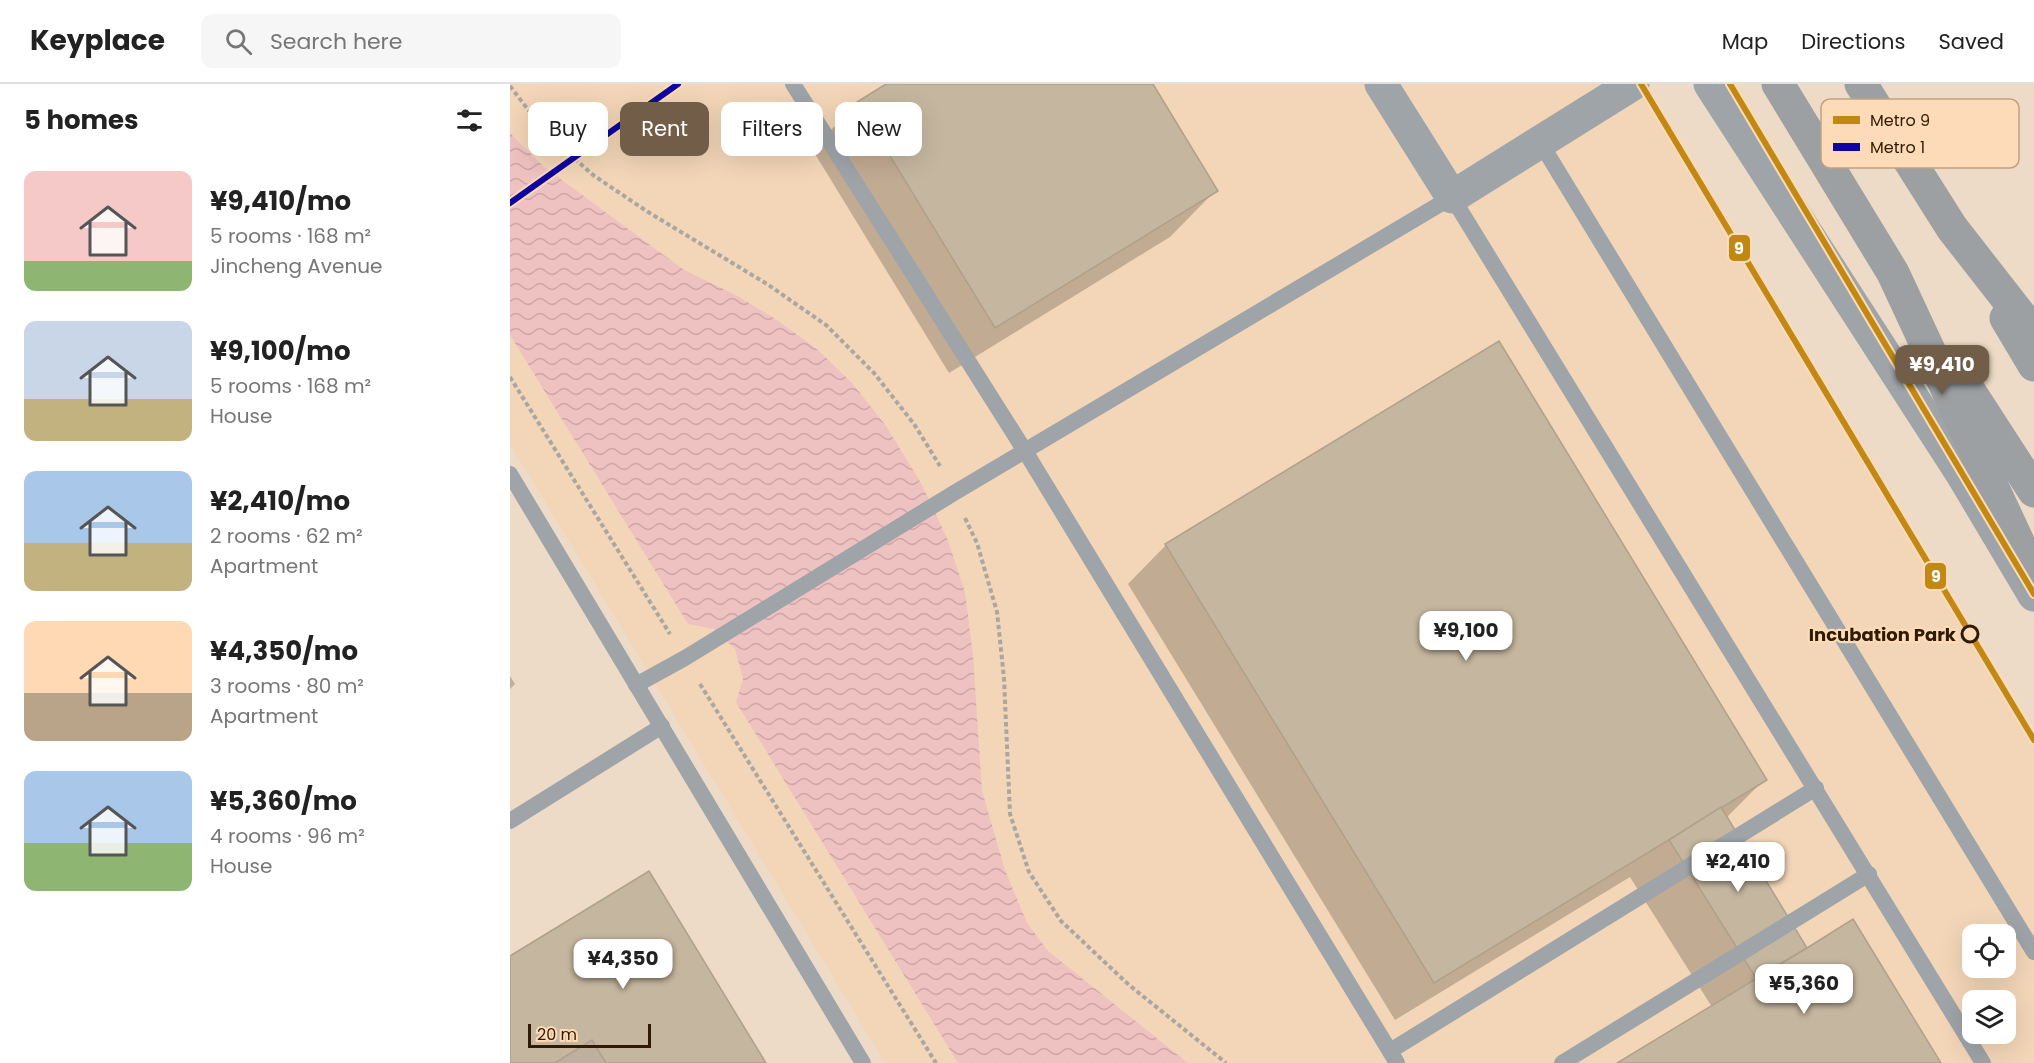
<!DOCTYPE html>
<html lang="en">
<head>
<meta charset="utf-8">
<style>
  body { margin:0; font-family:Poppins,sans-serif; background:#f6f6f6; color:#222; height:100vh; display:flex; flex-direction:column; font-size:22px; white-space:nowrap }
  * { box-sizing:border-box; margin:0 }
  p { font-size:20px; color:#767676 }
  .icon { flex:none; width:33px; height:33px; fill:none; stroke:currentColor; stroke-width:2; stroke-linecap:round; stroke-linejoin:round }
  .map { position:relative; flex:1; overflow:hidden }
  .panel { display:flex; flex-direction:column; background:#fff; width:510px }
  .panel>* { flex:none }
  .guide { position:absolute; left:18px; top:18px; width:570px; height:54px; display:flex; gap:12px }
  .buttons { position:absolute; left:1452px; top:840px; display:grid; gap:12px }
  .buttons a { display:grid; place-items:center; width:54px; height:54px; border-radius:12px; background:#fff; box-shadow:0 6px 24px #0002; font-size:30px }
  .scale { position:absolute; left:18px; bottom:15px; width:123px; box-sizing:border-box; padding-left:6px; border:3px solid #2f1b03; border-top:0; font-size:16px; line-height:21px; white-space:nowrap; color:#2f1b03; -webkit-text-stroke:4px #fddbb8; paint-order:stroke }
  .price { position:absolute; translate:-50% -51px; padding:0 14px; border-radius:12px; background:#fff; color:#222; font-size:20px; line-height:39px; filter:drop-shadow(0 2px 3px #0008) }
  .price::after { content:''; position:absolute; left:50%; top:36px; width:18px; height:14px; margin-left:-9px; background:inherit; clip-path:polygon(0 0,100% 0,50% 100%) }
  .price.on { background:#725e48; color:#fff }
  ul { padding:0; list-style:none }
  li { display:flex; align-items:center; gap:18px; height:150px; padding:0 24px }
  li span { display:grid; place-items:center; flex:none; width:168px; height:120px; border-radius:12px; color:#555 }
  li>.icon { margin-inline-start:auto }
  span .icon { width:72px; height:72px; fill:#fffc; stroke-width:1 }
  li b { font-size:26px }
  h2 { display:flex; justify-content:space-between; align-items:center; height:72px; padding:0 24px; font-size:26px }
  .pill { padding:0 21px; border-radius:12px; background:#fff; box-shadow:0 6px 24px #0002; font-size:21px; line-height:54px }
  .pill.on { background:#725e48; color:#fff }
  header { display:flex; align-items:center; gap:36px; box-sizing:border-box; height:84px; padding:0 30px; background:#fff; border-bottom:2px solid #e0e0e0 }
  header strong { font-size:28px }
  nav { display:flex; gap:33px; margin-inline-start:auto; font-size:21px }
  .search { width:420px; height:54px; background:#f6f6f6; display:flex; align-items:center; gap:15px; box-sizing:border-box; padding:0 21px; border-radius:12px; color:#767676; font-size:22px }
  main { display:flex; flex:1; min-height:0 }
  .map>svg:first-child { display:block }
  .built { fill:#f3d6b8; fill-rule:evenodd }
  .water { fill:url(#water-waves) }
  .shadow { fill:#0003 }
  .building { fill:#c5b69f; stroke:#afa189; stroke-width:1.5 }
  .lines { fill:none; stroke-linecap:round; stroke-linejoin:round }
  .path { stroke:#aaa6a1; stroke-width:4; stroke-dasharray:4.5 3; stroke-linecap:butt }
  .service { stroke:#9ea4a8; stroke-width:16 }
  .minor { stroke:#9ea4a8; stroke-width:33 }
  .secondary { stroke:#9da0a2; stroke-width:33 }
  .metro-1-casing { stroke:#fddbb8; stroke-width:10 }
  .metro-2-casing { stroke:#fddbb8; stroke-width:10 }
  .metro-1 { stroke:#c18914; stroke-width:6 }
  .metro-2 { stroke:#10069f; stroke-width:6 }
  .stop-dot { fill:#fddbb8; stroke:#2f1b03; stroke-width:3 }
  .labels { text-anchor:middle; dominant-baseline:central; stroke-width:4.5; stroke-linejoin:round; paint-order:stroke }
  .stop-label { font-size:18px; font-weight:bold; fill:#2f1b03; stroke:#fddbb8; text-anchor:end }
  .key { fill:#fddbb8; stroke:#bfa182; stroke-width:1.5 }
  .key-label { font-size:16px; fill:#2f1b03 }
  .line-badge { stroke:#fddbb8; stroke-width:2 }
  .badge-label { font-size:16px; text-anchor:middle; font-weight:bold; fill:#fff }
</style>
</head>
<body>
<header>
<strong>Keyplace</strong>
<div class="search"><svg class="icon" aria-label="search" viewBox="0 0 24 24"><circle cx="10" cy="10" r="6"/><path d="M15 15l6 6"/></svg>Search here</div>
<nav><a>Map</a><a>Directions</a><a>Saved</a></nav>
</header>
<main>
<section class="panel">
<h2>5 homes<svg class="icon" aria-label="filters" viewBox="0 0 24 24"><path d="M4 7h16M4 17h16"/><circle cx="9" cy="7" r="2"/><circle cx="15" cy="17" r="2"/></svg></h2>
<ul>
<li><span style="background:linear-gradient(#f6c9c9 75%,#8fb573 0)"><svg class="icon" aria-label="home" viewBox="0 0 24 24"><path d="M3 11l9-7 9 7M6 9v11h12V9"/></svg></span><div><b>¥9,410/mo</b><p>5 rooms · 168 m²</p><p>Jincheng Avenue</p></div></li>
<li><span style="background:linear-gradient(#c9d6e8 65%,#c2b280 0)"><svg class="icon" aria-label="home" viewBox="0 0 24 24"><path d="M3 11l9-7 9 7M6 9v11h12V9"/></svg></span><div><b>¥9,100/mo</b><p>5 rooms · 168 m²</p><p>House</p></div></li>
<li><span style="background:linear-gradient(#a9c7e8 60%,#c2b280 0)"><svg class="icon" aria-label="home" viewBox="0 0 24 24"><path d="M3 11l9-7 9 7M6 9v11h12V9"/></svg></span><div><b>¥2,410/mo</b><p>2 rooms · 62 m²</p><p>Apartment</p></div></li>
<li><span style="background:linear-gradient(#ffd9b3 60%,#b9a48a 0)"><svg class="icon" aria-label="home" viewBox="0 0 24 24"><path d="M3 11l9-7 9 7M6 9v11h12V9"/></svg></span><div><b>¥4,350/mo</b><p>3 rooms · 80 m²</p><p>Apartment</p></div></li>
<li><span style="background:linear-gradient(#a9c7e8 60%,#8fb573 0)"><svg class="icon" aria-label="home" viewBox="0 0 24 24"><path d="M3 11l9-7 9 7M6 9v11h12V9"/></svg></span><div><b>¥5,360/mo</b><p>4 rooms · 96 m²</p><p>House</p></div></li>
</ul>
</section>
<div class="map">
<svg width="1524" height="979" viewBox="0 0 1524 979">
  <defs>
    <pattern id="water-waves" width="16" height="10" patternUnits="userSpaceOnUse" patternTransform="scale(1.5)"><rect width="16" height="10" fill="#efc2c2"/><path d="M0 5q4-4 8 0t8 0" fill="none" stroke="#cda6a5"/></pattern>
  </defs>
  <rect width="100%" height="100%" fill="#eedbc7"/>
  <!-- built -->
  <path class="built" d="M0 0H1128L1524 654V979H375L0 360ZM1462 850H1496V884H1462ZM1462 916H1496V950H1462Z"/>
  <!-- water -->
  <path class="water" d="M0 49 33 82 174 186 226 211 267 236 308 266 342 299 376 342 411 399 437 454 455 508 463 572 472 707 495 786 517 839 538 867 678 979H448L226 618 233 595 225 565 204 545 178 540 0 251Z"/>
  <!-- shadow -->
  <g class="shadow">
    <path d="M379 0H641L706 106 660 153 439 289 302 65 348 19Z"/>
    <path d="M656 461 1255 695 1216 734 1296 866 1430 979H1110L1202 923 1120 793 885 936 618 500Z"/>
    <path d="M0 592 5 600 0 605Z"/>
    <path d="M0 874 255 979H0Z"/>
  </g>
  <!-- building -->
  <g class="building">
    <path d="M376 0H643L708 107 485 244 347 18Z"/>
    <path d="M989 257 1257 696 924 899 655 460Z"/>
    <path d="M1211 723 1297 864 1246 894 1159 756Z"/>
    <path d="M139 787 256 979H96L82 956 45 979H0V872Z"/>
    <path d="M1343 835 1431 979H1107L1297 864Z"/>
  </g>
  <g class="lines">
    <!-- path -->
    <g class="path">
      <path d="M0 2 36 49 83 91 138 128 257 200 316 241 364 289 404 340 430 382"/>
      <path d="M0 293 160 550"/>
      <path d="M455 434 467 459 487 528 494 594 500 730 519 788 551 837 619 901 716 979"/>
      <path d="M190 600 426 979"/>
    </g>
    <!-- service -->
    <g class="service">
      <path d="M283 0 515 367 887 979"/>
      <path d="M1030 58 1524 868"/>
      <path d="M0 390 353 979"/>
      <path d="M126 601 175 574 444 409 942 113 1473 979"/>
      <path d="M0 737 152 642"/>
      <path d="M880 967 1306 704"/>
      <path d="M1052 979 1359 790"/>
    </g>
    <!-- minor -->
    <g class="minor">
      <path d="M871 0 942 113 1123 0"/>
      <path d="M1200 0 1452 390 1524 511"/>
    </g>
    <!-- secondary -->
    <g class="secondary">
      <path d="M1268 0 1383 189 1524 492"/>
      <path d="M1351 0 1442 144 1524 249"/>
      <path d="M1496 234 1524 281"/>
      <path d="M1449 291 1524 407"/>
    </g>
    <defs>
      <g id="metro-1">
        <path d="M1131 0 1524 656"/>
        <path d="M1220 0 1524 510"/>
      </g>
      <path id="metro-2" d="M0 119 168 0"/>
    </defs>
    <!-- metro-1 casing -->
    <use href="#metro-1" class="metro-1-casing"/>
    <!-- metro-2 casing -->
    <use href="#metro-2" class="metro-2-casing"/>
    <!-- metro-1 -->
    <use href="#metro-1" class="metro-1"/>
    <!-- metro-2 -->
    <use href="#metro-2" class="metro-2"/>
  </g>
  <!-- markers -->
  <circle class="stop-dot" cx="1460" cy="550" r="8"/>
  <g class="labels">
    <!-- stop labels -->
    <g class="stop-label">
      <text x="1446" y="550">Incubation Park</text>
    </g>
  </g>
  <!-- legend -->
  <rect x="1311" y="15" width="198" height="69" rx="9" class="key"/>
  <rect x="1323" y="32" width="27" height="8" fill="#c18914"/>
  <rect x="1323" y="59" width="27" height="8" fill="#10069f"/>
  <g class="key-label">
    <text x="1360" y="42">Metro 9</text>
    <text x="1360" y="69">Metro 1</text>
  </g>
  <g class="line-badge">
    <rect x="1218" y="150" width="23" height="28" rx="6" fill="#c18914"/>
    <rect x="1414" y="478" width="23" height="28" rx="6" fill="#c18914"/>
  </g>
  <g class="badge-label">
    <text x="1229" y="170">9</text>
    <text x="1426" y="498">9</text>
  </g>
</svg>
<div class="buttons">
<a><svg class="icon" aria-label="locate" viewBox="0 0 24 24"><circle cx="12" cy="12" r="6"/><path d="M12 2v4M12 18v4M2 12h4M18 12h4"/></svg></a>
<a><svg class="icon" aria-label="layers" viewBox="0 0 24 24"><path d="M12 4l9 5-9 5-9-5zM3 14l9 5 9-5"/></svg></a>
</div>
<div class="scale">20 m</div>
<b class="price on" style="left:1432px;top:312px">¥9,410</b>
<b class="price" style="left:956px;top:578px">¥9,100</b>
<b class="price" style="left:1228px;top:809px">¥2,410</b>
<b class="price" style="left:113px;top:906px">¥4,350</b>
<b class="price" style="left:1294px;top:931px">¥5,360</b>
<div class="guide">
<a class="pill">Buy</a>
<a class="pill on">Rent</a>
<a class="pill">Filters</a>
<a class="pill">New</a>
</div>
</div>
</main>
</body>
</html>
